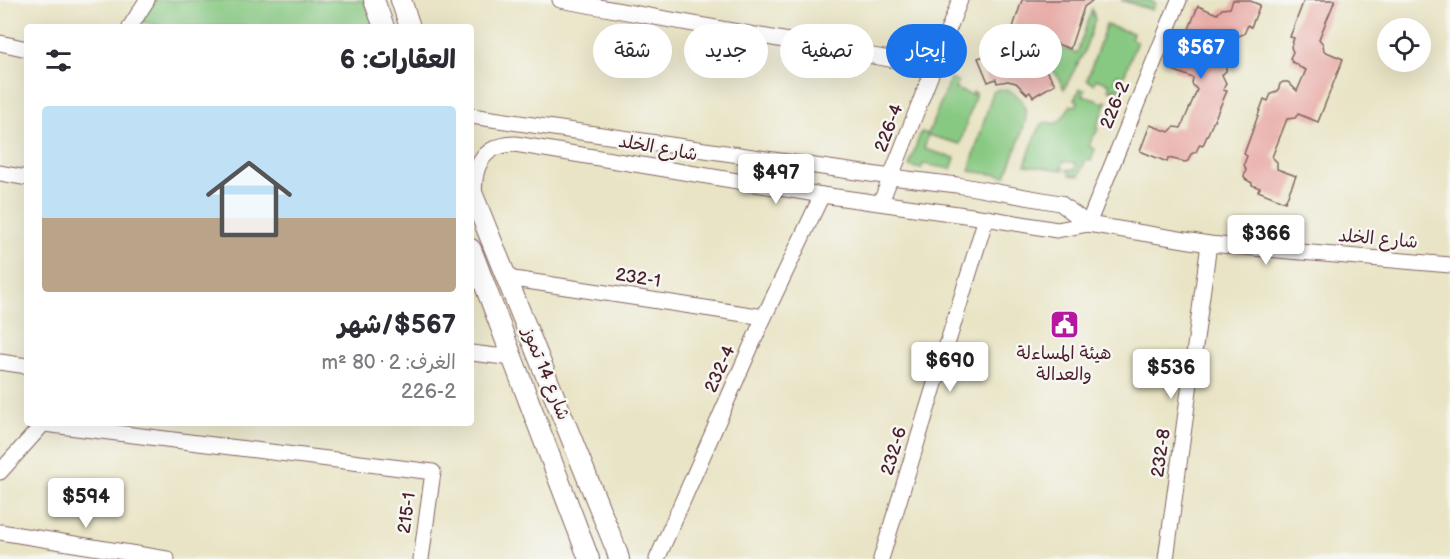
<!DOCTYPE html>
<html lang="ar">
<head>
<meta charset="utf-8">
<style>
  body { margin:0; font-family:"Balsamiq Sans","Playpen Sans Arabic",sans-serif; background:#f2f2f3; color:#2b2b33; direction:rtl; height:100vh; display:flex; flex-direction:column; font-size:22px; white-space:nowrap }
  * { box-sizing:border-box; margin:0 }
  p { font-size:20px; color:#7c7c81 }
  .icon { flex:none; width:33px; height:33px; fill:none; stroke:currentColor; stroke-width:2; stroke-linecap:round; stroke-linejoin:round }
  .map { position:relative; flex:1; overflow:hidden; direction:ltr }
  .side { position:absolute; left:24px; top:24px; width:450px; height:402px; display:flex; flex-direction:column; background:#fff; border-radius:6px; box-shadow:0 6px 24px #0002; direction:rtl }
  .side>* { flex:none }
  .top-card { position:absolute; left:492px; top:24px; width:570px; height:54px; direction:rtl; display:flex; gap:12px }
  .tools { position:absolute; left:1377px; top:18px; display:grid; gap:12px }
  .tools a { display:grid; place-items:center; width:54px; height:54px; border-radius:50%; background:#fff; box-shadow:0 6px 24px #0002; font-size:30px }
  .price { position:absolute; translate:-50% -51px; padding:0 14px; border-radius:6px; background:#fff; color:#222; font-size:20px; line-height:39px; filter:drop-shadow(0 2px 3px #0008) }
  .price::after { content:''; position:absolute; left:50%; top:36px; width:18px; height:14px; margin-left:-9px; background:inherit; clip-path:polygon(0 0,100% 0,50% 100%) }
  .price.active { background:#1a73e8; color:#fff }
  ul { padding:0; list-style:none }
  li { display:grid; align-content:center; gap:12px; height:318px; padding:0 18px }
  li span { display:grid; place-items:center; height:186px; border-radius:6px; color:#555 }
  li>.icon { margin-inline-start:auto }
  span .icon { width:108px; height:108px; fill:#fffc; stroke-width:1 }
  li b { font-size:26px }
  h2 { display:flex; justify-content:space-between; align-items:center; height:72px; padding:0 18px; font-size:26px }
  .chip { padding:0 21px; border-radius:27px; background:#fff; box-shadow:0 6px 24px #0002; font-size:21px; line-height:54px }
  .chip.active { background:#1a73e8; color:#fff }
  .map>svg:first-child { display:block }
  .green { fill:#87c982; stroke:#687456; stroke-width:1.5 }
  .building { fill:#e9aca7 }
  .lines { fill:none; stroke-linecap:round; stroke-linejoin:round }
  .minor-casing { stroke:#826461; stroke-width:17 }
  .major-casing { stroke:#826461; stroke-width:22 }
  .minor { stroke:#fff; stroke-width:15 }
  .major { stroke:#fff; stroke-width:20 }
  .labels { text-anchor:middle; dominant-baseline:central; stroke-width:5; stroke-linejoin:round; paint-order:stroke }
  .street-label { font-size:18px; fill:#4a1f2b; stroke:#f6f6f2 }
  .poi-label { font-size:18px; fill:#4a1f2b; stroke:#f6f6f2 }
</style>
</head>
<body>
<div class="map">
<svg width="1450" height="559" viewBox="0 0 1450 559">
  <rect width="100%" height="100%" fill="#f6f6f2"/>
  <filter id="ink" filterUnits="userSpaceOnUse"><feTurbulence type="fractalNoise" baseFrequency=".0167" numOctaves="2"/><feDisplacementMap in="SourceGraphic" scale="12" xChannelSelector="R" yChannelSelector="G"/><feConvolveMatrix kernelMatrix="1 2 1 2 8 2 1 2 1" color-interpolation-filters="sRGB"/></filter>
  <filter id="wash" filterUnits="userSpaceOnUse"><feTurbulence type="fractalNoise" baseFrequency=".008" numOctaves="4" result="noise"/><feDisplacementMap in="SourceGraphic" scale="24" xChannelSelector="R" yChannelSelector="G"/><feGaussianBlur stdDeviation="1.35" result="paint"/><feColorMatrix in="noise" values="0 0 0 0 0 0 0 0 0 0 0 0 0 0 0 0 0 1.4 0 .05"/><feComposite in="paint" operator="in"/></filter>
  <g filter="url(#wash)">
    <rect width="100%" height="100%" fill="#e9e4c5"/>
    <!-- green -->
    <g class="green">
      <path d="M141 0H364L374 27H169L143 22Z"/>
      <path d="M1121 0H1150V1L1155 3 1152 10Z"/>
      <path d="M1092 9 1095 19 1084 52 1064 89 1057 75 1051 69 1054 65 1050 61 1054 48 1058 47 1077 53Z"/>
      <path d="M1106 25 1133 33 1131 39 1137 41 1124 76 1117 74 1115 80 1123 83 1122 87 1119 90 1114 88 1113 91 1108 89 1110 84 1096 79 1094 84 1087 80Z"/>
      <path d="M950 79 958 82 955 89 972 95 973 92 976 93 960 144 928 135 924 149 955 158 951 169 923 164 921 169 909 166 921 132 928 134Z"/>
      <path d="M999 89C1015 91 1025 98 1026 116 1026 127 1010 163 1006 176L969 171 991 98 993 92Z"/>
      <path d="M1080 89 1085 90 1083 95 1103 103 1105 101 1107 102 1096 128 1098 129 1095 135H1093L1089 147 1095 149 1091 161 1086 159 1079 176 1070 175V171H1067L1068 169 1075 170 1076 163 1063 161 1062 167 1064 168 1063 170 1025 165C1028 157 1037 127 1044 123 1047 121 1051 123 1054 124L1060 121 1071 105 1075 106 1077 105 1078 101 1074 99Z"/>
    </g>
    <g id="blocks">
      <!-- building -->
      <g class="building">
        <path d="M1022 0H1093L1084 7 1070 49 1047 40 1038 64 1045 69 1055 84 1033 97 1030 92 1027 94 1016 83 1008 81 997 83 996 79 988 82 978 58 991 54 1005 52Z"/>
        <path d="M1233 0H1248L1260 5 1251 27 1248 25 1244 34 1238 36 1236 42 1233 44 1226 42 1224 43 1217 40 1210 56 1208 63H1222L1226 66V71L1222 75 1226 83 1223 90 1227 91 1203 145 1200 144 1196 152 1191 154 1188 161 1185 162 1168 158 1167 162 1140 151 1150 125 1169 132 1174 127 1181 128 1197 90 1192 84 1193 78 1173 70 1198 6 1217 14 1222 9 1230 8Z"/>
        <path d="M1304 0H1335L1319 39 1323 44 1324 51 1343 59 1318 122 1298 114 1295 118 1287 119 1272 157 1277 162V169L1296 176 1285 202 1258 191 1260 188 1252 185V183L1245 179 1244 176 1246 170 1244 164 1247 156 1244 154 1264 99 1268 101 1271 94 1278 91 1280 84 1283 82H1288L1297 91 1306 70 1299 67 1298 65 1292 62 1290 58 1293 52 1291 47 1294 38 1290 37Z"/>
      </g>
    </g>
  </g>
  <g filter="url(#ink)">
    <use href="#blocks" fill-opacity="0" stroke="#826461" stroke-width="1.5"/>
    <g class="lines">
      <defs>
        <g id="minor">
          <path d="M560 0 934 67"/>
          <path d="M130 27 147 0"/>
          <path d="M0 43 27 49"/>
          <path d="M471 116 891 177 957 185 1060 203 1088 224"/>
          <path d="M0 173 27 178"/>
          <path d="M475 200C472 170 480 145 515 144L822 195 986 218 1057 230 1088 224 1209 244 1450 265"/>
          <path d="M881 202 960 0"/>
          <path d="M1088 224 1179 0"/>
          <path d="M507 278 764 317"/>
          <path d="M471 353 513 358"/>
          <path d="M0 362 27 366"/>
          <path d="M44 424 433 472 421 559"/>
          <path d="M0 472 44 423"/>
          <path d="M0 532 167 559"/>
          <path d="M657 559 764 317 822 195"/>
          <path d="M881 559 986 218"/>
          <path d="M1166 559 1209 244"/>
        </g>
        <g id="major">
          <path d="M374 0 384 27"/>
          <path d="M401 0 410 27"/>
          <path d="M471 190 616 549 619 559"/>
          <path d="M471 249 589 559"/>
        </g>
      </defs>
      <!-- minor casing -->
      <use href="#minor" class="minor-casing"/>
      <!-- major casing -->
      <use href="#major" class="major-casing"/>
      <!-- minor -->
      <use href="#minor" class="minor"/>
      <!-- major -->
      <use href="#major" class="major"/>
    </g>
  </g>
  <!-- icons -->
  <defs>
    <symbol id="civic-square" viewBox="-11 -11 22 22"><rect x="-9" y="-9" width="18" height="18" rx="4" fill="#b5179e" stroke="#f6f6f2"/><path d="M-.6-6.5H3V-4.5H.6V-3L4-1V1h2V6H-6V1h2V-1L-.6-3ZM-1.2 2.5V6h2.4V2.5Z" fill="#fff"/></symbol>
  </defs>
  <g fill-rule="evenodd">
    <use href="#civic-square" x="1048" y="308" width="33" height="33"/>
  </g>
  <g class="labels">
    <!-- street labels -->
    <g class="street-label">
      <text transform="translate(1115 105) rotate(-68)">226-2</text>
      <text transform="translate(889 128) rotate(-69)">226-4</text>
      <text transform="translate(658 148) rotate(10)">شارع الخلد</text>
      <text transform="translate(1378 239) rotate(5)">شارع الخلد</text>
      <text transform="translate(638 278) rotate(9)">232-1</text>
      <text transform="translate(720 369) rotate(-66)">232-4</text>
      <text transform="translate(546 374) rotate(68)">شارع 14 تموز</text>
      <text transform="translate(894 451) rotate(-73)">232-6</text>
      <text transform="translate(1161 453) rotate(-82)">232-8</text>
      <text transform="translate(407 513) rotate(-82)">215-1</text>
    </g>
    <!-- poi labels -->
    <g class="poi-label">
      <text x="1064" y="353">هيئة المساءلة<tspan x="1064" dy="21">والعدالة</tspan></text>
    </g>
  </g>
</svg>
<div class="tools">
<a><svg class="icon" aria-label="locate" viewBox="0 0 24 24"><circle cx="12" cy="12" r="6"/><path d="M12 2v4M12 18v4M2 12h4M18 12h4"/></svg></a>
</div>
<b class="price active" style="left:1201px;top:80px">$567</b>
<b class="price" style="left:776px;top:205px">$497</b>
<b class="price" style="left:1266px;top:266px">$366</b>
<b class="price" style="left:950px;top:393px">$690</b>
<b class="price" style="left:1171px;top:400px">$536</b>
<b class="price" style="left:86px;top:529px">$594</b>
<div class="top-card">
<a class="chip">شراء</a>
<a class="chip active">إيجار</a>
<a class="chip">تصفية</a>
<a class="chip">جديد</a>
<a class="chip">شقة</a>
</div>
<section class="side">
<h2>العقارات: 6<svg class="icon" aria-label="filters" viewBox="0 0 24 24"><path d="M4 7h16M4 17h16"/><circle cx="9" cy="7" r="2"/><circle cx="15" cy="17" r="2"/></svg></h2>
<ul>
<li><span style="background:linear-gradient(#bfe0f5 60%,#b9a48a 0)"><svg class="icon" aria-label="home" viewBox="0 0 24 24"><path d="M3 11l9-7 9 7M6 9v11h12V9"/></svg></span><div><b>$567/شهر</b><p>الغرف: 2 · 80 m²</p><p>226-2</p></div></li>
</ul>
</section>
</div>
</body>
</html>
